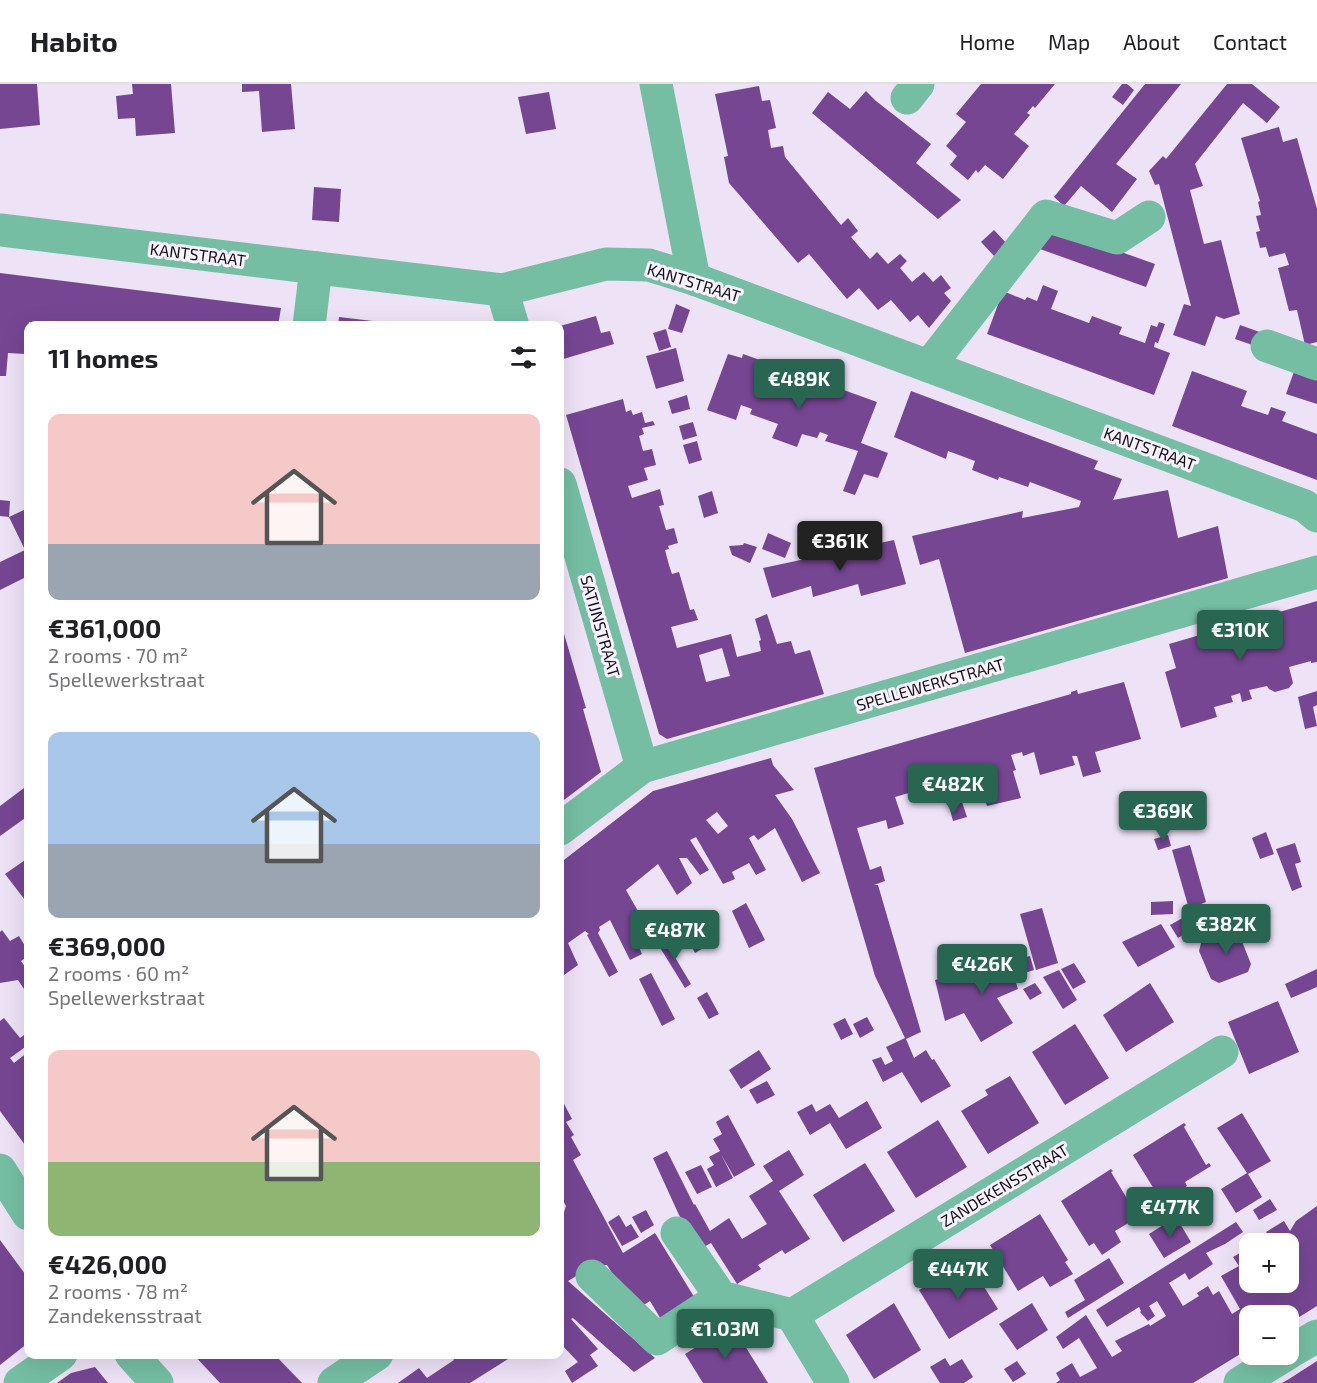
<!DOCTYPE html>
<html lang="en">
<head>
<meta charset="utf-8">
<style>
  body { margin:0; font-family:"Exo 2",sans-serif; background:#f2f2f2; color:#202124; height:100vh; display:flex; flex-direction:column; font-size:22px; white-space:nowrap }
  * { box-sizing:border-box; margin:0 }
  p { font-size:20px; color:#757577 }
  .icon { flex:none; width:33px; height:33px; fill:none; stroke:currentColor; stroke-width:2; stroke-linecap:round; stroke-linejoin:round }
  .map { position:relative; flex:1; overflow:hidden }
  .sheet { position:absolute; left:24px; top:237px; width:540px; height:1038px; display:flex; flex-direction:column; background:#fff; border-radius:12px; box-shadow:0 6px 24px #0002 }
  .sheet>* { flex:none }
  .controls { position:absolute; left:1239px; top:1149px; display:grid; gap:12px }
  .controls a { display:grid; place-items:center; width:60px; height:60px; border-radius:12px; background:#fff; box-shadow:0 6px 24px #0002; font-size:30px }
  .price { position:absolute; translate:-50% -51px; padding:0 14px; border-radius:6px; background:#296651; color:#fff; font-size:20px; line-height:39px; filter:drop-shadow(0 2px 3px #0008) }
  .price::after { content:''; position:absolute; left:50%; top:36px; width:18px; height:14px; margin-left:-9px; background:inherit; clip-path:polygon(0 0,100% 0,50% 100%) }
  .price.on { background:#222; color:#fff }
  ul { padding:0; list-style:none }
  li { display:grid; align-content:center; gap:12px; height:318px; padding:0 24px }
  li span { display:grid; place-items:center; height:186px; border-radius:12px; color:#555 }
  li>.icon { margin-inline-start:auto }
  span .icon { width:108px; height:108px; fill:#fffc; stroke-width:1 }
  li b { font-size:26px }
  h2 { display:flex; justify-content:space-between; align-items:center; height:72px; padding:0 24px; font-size:26px }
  header { display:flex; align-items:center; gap:36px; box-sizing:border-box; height:84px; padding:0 30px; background:#fff; border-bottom:2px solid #e0e0e0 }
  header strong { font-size:28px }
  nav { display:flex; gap:33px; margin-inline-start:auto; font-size:21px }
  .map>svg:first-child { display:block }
  .building { fill:#764693; fill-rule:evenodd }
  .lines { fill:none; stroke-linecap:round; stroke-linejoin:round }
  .minor { stroke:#75bea3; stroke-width:33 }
  .labels { text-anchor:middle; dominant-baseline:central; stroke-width:6; stroke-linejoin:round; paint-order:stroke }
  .street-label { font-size:16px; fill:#120e14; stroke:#f8f1fe }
</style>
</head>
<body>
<header>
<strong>Habito</strong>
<nav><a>Home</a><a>Map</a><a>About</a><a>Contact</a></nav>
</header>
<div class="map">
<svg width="1317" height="1299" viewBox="0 0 1317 1299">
  <rect width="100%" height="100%" fill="#eee2f7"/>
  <!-- building -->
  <g class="building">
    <path d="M0 0H37L40 41 0 45Z"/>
    <path d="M132 0H171L175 49 136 52 135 34 118 35 116 12 133 10Z"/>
    <path d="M242 0H291L295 45 262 48 259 7 242 8Z"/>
    <path d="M981 0H1055L1035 24 1033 22 1027 29 1030 31 1014 50 1029 62 1003 95 985 81 978 89 976 86 968 96 950 81 957 72 946 62 966 38 956 30Z"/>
    <path d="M1122 0H1127L1134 6 1123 21 1112 13Z"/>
    <path d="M1145 0H1181L1116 80 1137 95 1112 128 1081 102 1064 122 1054 113Z"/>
    <path d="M1227 0H1252L1280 23 1267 39 1243 19 1195 80 1203 102 1190 106 1204 160 1221 156 1240 230 1224 235 1216 232 1205 262 1173 251 1184 220 1191 222 1159 100 1155 101 1149 87 1163 72 1166 75Z"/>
    <path d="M759 2 762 17 770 16 776 44 768 46 771 64 783 62 785 73 841 141 848 134 858 147 851 153 870 175 877 168 888 180 900 170 907 177 900 184 912 198 924 188 933 198 941 191 951 204 944 209 951 217 929 244 918 231 910 238 891 216 878 226 859 204 847 215 809 170 798 179 729 99 724 73 728 72 715 10Z"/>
    <path d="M866 7 876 17 931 60 916 79 961 116 938 135 812 29 828 8 850 25Z"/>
    <path d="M549 8 556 45 526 50 518 13Z"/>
    <path d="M1279 43 1283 58 1297 54 1317 125V258L1305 261 1297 226 1289 227 1278 184 1289 181 1285 169 1269 173 1266 163 1260 164 1256 148 1260 147 1256 132 1261 131 1258 118 1260 117 1241 54Z"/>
    <path d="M314 103 341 105 339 138 312 136Z"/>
    <path d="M1048 142 1155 180 1146 203 1040 165Z"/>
    <path d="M994 146 1009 162 996 174 981 158Z"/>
    <path d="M0 189 281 224 278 242H41V239L29 238 25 270 8 269 6 292H0Z"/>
    <path d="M1043 201 1058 207 1051 225 1089 239 1092 232 1122 243 1119 250 1145 259 1151 241 1157 243 1159 238 1165 240 1158 259 1155 258 1154 263 1170 269 1154 311 987 250 1003 207 1025 216 1027 213 1037 217Z"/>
    <path d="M676 220 690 226 682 249 668 245Z"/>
    <path d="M596 232 601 249 610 247 614 260 560 276V242Z"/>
    <path d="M339 233 398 240 397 242H338Z"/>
    <path d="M1240 241 1268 251 1261 264 1235 255Z"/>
    <path d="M666 245 671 263 659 267 653 249Z"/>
    <path d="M676 264 684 297 656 305 646 272Z"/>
    <path d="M728 270 742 274 743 270 877 318 861 359 888 369 878 394 864 390 855 411 843 407 858 367 825 357 828 351 820 348 817 354 802 350 797 363 772 354 778 340 750 330 752 325 741 321 736 336 707 326Z"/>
    <path d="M1296 282 1317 290V320L1286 310Z"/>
    <path d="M1192 287 1247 307 1241 322 1268 331 1271 323 1286 328 1282 337 1317 350V396L1172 342Z"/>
    <path d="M911 307 1098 377 1094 385 1122 395 1113 416 1168 406 1178 454 1218 442 1228 494 965 569 939 475 920 481 912 452 1019 428 1023 427 1022 434 1079 423 1081 417 1030 398 1028 403 999 393 998 396 972 386 975 377 948 367 946 375 894 353Z"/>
    <path d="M687 311 690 325 672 330 668 317Z"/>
    <path d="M623 315 626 328 631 326 633 331 642 328 645 339 653 337 655 341 642 344 644 350 639 352 643 367 652 365 656 381 644 384 648 396 628 402 632 414 660 405 664 421 659 422 666 446 674 444 678 459 668 462 669 465 665 466 669 481 672 490 679 488 690 526 694 525 698 536 671 543 677 564 731 550 737 573 761 567 759 557 761 556 755 535 767 530 777 560 791 557 795 570 810 566 824 610 667 655 659 650 566 331ZM722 564 730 592 706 598 699 571Z"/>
    <path d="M693 338 697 352 683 356 679 342Z"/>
    <path d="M697 357 702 376 689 380 683 361Z"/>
    <path d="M712 407 718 429 704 434 698 412Z"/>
    <path d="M0 416 10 417 9 433 0 432Z"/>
    <path d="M28 424V492L0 506V478L25 466 9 433Z"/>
    <path d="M768 449 791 459 785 474 762 465Z"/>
    <path d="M894 456 906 500 861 512 858 500 813 513 811 502 772 514 763 484Z"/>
    <path d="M744 459 757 463 750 479 732 471 729 462 743 461Z"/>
    <path d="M1317 517V578L1311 579V577L1289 583 1293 599 1289 604 1275 608 1269 605 1267 602 1249 606 1252 615 1242 618 1240 609 1231 612 1233 618 1214 623 1217 633 1181 644 1165 588 1176 584 1169 560Z"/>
    <path d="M562 543 586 624 583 625 601 688 560 719V544Z"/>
    <path d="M1124 598 1141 655 1095 668 1101 688 1083 693 1077 672H1072L1075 681 1040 691 1034 668 1023 672 1022 668 1011 671 1016 686 1013 687 1021 714 987 722 984 712 962 718 967 733 953 737 943 699 895 713 904 740 888 745 886 736 857 744 870 786 881 782 885 797 874 801H878L921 948 906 955 914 974 926 966 932 976 934 975 951 1002 921 1019 902 988 883 998 872 976 881 973 885 981 893 977 886 963 905 954 875 892 814 684 1071 610V608L1077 606 1078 610Z"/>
    <path d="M1317 607V621L1313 623 1317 642 1305 645 1298 613Z"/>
    <path d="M771 674 773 681 794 706 775 711 792 735 820 789 802 798 775 744 758 756 754 751 749 754 766 786 756 791 749 779 732 788 735 795 723 800 696 753 690 756 709 786 700 791 687 774H679L692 799 677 811 658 780 626 806 647 843 634 852 642 870 630 876 610 836 599 843 600 846 598 849 618 888 609 893 587 851 589 850 585 847 568 859 578 881 560 894V779L653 707ZM717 728 728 742 718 750 706 736Z"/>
    <path d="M28 701V732L0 752V722Z"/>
    <path d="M1266 748 1274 770 1260 775 1252 754Z"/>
    <path d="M1168 751 1171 762 1158 766 1154 755Z"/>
    <path d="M1295 759 1301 778 1295 780 1302 803 1292 807 1276 765Z"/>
    <path d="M1190 761 1206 818 1189 825 1172 766Z"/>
    <path d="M28 774V820L5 790Z"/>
    <path d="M1173 817V830L1151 831V818Z"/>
    <path d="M746 819 765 856 749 864 732 827Z"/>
    <path d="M1042 824 1058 879 1036 886 1020 830Z"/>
    <path d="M688 831 705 863 695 869 678 836Z"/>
    <path d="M1188 831 1196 843 1178 854 1170 841Z"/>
    <path d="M1235 838H1239L1242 842V848L1239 850 1251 880 1248 888 1219 899 1211 895 1199 867 1201 859 1231 847V841Z"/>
    <path d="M1161 840 1175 863 1138 883 1122 858Z"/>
    <path d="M2 846 10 857 19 852 28 867V872L21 877 28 887V911L18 896 0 899V848Z"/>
    <path d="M674 855 680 867 673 870 691 900 685 904 659 862Z"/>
    <path d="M1030 872 1034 886 1015 892 1012 886 1018 905 997 914 1013 939 981 958 964 929 945 937 935 896 1009 875 1010 878Z"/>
    <path d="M1074 879 1086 898 1073 905 1061 885Z"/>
    <path d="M1317 885V903L1291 914 1285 900Z"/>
    <path d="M1059 886 1077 916 1063 925 1043 893Z"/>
    <path d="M651 889 675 935 662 942 639 895Z"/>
    <path d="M1035 899 1042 909 1030 916 1023 905Z"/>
    <path d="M1150 899 1174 938 1126 968 1103 931Z"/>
    <path d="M707 908 719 930 709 935 697 914Z"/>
    <path d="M1278 917 1299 968 1249 990 1228 938Z"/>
    <path d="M867 933 874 946 860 954 853 940Z"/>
    <path d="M4 934 20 954 28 948V961L10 974 14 979 28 968V1065L0 1027V937Z"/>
    <path d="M845 934 853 950 841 956 833 940Z"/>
    <path d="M1075 940 1109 994 1065 1021 1032 968Z"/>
    <path d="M759 966 771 985 741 1005 729 986Z"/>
    <path d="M1010 992 1039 1039 988 1070 961 1027 988 1011 985 1006Z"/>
    <path d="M767 997 775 1011 757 1020 749 1006Z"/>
    <path d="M867 1017 882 1044 846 1065 830 1039 810 1051 797 1028 812 1020 816 1028 830 1020 839 1034Z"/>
    <path d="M563 1018 572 1035 566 1038 574 1051 571 1053 581 1071 573 1076 623 1169 655 1149 696 1216 662 1237 650 1217 639 1224 628 1215 607 1181 593 1182 568 1197 655 1274 634 1288 573 1234 571 1235 598 1265 590 1271 598 1282 572 1299 565 1287 578 1278 560 1259V1137L562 1135 566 1122 560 1111V1020Z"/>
    <path d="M1242 1029 1271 1077 1248 1090 1262 1113 1236 1129 1221 1105 1247 1089 1217 1044Z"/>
    <path d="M728 1031 755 1081 734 1093 721 1070 733 1094 716 1103 707 1085 714 1081 709 1073 720 1067 713 1055 722 1050 716 1038Z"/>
    <path d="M938 1036 967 1083 916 1114 887 1068Z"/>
    <path d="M1184 1039 1186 1041 1184 1043 1206 1081 1209 1079 1211 1082 1185 1098 1187 1102 1162 1118 1133 1071Z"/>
    <path d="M789 1066 804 1091 779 1107 810 1155 785 1170 782 1166 758 1181 761 1185 737 1200 711 1159 700 1165 679 1131 653 1074 667 1067 694 1121 695 1120 710 1147 729 1134 742 1155 767 1140 749 1112 773 1097 763 1082Z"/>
    <path d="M865 1079 895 1127 843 1158 813 1111Z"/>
    <path d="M701 1081 712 1103 697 1110 685 1088Z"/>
    <path d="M1111 1085 1113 1087 1111 1088 1137 1131 1139 1130 1140 1132 1115 1147 1121 1158 1102 1171 1094 1159 1089 1162 1061 1117Z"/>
    <path d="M1270 1115 1277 1126 1259 1136 1253 1126Z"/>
    <path d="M1317 1122V1222L1288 1240V1232H1250V1264L1193 1299H1056L1060 1296 1056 1289 1072 1279 1080 1293 1097 1284 1079 1254 1063 1265 1056 1253 1086 1231 1112 1273 1122 1267 1115 1257 1149 1240 1150 1242 1166 1232 1157 1217 1149 1222 1155 1232 1148 1237 1140 1228 1141 1227 1139 1223 1107 1243 1096 1226 1236 1138 1243 1148 1225 1160 1206 1169 1213 1180 1189 1196 1185 1189 1169 1199 1183 1222 1199 1212 1197 1209 1208 1202 1213 1211 1219 1207 1232 1230 1240 1225 1221 1192 1239 1182 1233 1173 1250 1163V1198H1288V1160H1267L1272 1157 1266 1148 1284 1137 1290 1147 1296 1137Z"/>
    <path d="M646 1126 654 1141 641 1149 632 1133Z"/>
    <path d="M1040 1130 1068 1176 1065 1178 1073 1190 1050 1203 1043 1192 1018 1207 990 1161Z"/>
    <path d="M619 1131 626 1143 631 1140 639 1153 622 1162 608 1138Z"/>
    <path d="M1176 1133 1191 1158 1164 1174 1149 1150Z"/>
    <path d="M0 1156 28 1194V1259L0 1281Z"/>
    <path d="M1109 1174 1124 1199 1068 1234 1065 1228 1085 1216 1074 1196Z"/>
    <path d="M967 1176 998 1225 949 1255 919 1206Z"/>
    <path d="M894 1219 921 1266 874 1295 846 1251Z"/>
    <path d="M1032 1219 1048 1246 1017 1266 999 1240Z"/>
    <path d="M732 1241 768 1299H703L685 1270Z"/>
    <path d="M193 1270H274L302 1299H220Z"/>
    <path d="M451 1270H516L470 1299H398L419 1284 427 1294 454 1276Z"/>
    <path d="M945 1274 950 1282 962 1275 973 1293 964 1299H940L930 1283Z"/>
    <path d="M1017 1277 1026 1290 1013 1298 1004 1285Z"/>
    <path d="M1317 1277V1299H1282L1289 1295Z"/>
    <path d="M95 1283 108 1299H57L71 1289Z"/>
  </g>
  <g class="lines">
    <!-- minor -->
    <g class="minor">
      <path d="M656 0 694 195"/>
      <path d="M907 14 918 0"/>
      <path d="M0 146 502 206 606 180 649 181 694 195 1305 422 1317 432"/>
      <path d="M502 206 513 242"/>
      <path d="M309 242 316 184"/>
      <path d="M1267 262 1317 280"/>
      <path d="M929 282 1046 132 1117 154 1149 133"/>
      <path d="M560 400 642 683"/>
      <path d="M560 745 642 683 1317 488"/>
      <path d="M0 1086 28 1130"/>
      <path d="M677 1149 721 1213 792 1231"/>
      <path d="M592 1192 657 1255 721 1213"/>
      <path d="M1288 1269 1317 1252"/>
      <path d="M131 1270 157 1299"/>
      <path d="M20 1299 61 1270"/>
      <path d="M334 1299 377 1270"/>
      <path d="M833 1299 792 1231 1222 968"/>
      <path d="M1240 1299 1287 1270"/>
    </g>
  </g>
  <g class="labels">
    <!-- street labels -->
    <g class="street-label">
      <text transform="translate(198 170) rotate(7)">KANTSTRAAT</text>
      <text transform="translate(694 198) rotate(17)">KANTSTRAAT</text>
      <text transform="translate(1150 364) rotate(20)">KANTSTRAAT</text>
      <text transform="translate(601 542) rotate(74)">SATIJNSTRAAT</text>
      <text transform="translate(930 600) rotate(-16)">SPELLEWERKSTRAAT</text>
      <text transform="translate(1004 1101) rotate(-31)">ZANDEKENSSTRAAT</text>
    </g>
  </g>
</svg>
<div class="controls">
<a>+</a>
<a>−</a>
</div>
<b class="price" style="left:799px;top:326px">€489K</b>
<b class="price on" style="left:840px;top:488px">€361K</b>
<b class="price" style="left:1240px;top:577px">€310K</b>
<b class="price" style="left:953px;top:731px">€482K</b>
<b class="price" style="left:1163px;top:758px">€369K</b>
<b class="price" style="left:1226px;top:871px">€382K</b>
<b class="price" style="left:675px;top:877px">€487K</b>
<b class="price" style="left:982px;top:911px">€426K</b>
<b class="price" style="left:1170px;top:1154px">€477K</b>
<b class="price" style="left:958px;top:1216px">€447K</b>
<b class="price" style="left:725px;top:1276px">€1.03M</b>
<section class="sheet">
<h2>11 homes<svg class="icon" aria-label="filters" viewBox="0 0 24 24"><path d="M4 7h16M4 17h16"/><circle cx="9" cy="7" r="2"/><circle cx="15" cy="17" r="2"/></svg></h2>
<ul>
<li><span style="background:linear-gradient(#f6c9c9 70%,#9aa5b1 0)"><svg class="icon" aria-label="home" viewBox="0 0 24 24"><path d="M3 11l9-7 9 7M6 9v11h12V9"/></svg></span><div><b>€361,000</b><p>2 rooms · 70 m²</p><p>Spellewerkstraat</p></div></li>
<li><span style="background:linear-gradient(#a9c7e8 60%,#9aa5b1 0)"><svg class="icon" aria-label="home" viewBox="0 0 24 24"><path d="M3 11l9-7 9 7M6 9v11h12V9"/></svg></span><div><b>€369,000</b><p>2 rooms · 60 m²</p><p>Spellewerkstraat</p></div></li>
<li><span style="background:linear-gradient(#f6c9c9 60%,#8fb573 0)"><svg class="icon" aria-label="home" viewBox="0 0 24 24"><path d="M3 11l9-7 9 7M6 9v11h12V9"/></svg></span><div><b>€426,000</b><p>2 rooms · 78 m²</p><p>Zandekensstraat</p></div></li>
</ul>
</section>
</div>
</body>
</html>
